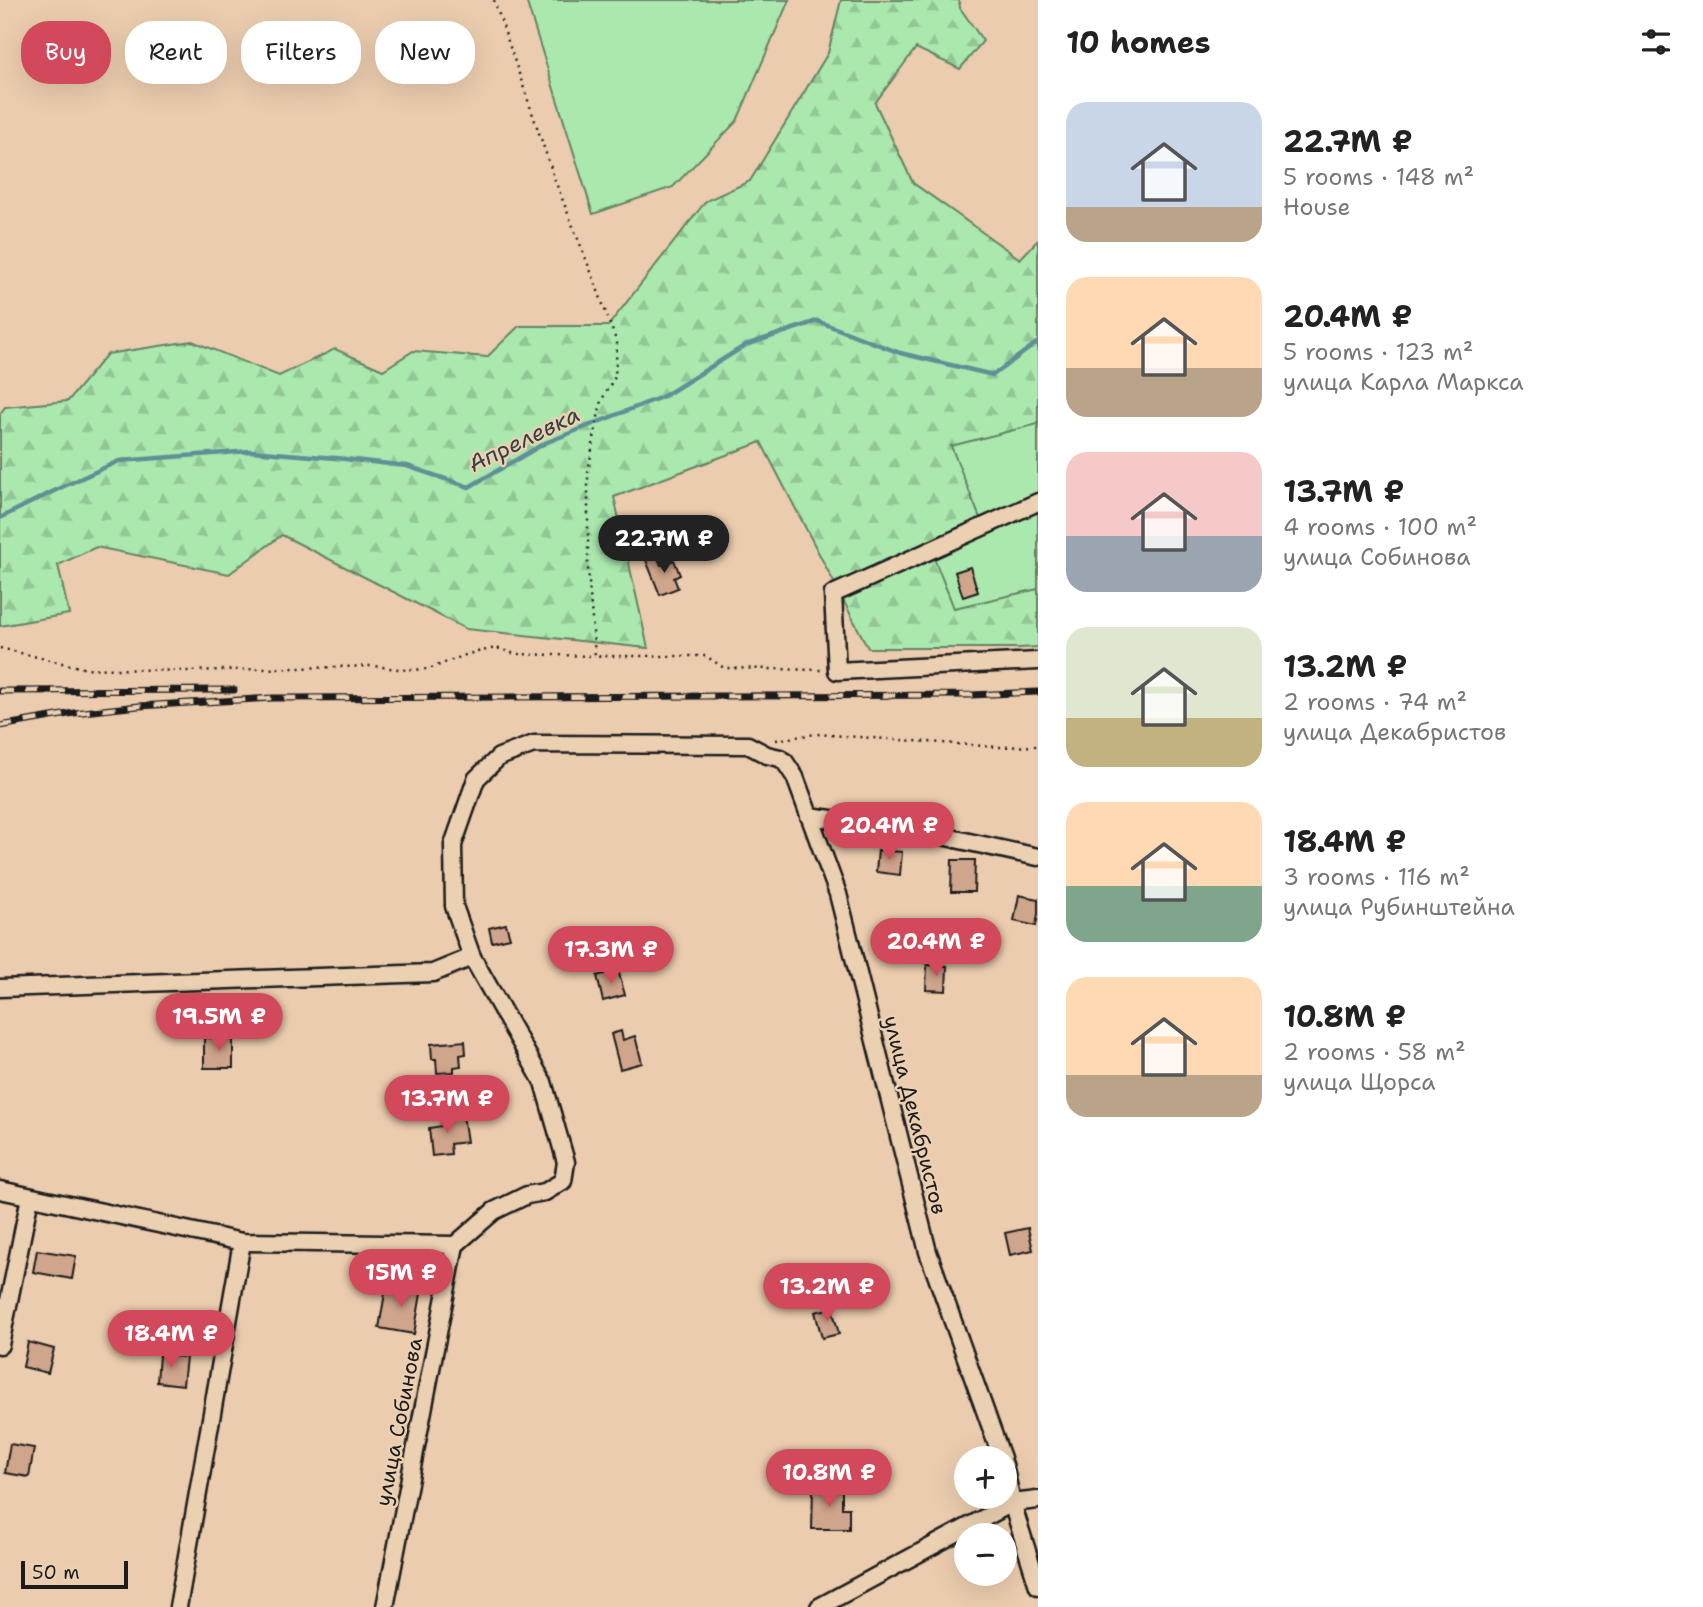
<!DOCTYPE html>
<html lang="en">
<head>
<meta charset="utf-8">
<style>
  body { margin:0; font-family:"Shantell Sans",sans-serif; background:#f2f2f2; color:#222; height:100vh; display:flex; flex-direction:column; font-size:26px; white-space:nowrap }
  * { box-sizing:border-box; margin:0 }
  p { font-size:23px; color:#767676 }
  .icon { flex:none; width:38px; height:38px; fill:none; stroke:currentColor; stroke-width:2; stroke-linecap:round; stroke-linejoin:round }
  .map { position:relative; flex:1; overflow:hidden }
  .sheet { display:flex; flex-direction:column; background:#fff; width:665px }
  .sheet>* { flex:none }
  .top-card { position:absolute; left:21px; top:21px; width:665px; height:63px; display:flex; gap:14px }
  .buttons { position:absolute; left:954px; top:1446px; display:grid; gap:14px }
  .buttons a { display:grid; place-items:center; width:63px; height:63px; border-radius:50%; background:#fff; box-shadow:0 7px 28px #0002; font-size:35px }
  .scale { position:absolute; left:21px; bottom:18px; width:107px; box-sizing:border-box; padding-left:7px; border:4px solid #1c1c1c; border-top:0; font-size:19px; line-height:24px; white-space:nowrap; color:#1c1c1c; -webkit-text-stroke:5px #ebd0b2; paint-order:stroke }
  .price { position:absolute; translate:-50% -60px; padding:0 16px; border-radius:24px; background:#d1495b; color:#fff; font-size:23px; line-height:46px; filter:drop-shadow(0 2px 4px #0008) }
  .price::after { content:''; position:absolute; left:50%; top:42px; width:21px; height:16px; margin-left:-10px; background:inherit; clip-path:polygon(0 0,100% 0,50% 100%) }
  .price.current { background:#222; color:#fff }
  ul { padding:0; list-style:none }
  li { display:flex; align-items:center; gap:21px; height:175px; padding:0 28px }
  li span { display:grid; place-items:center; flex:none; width:196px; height:140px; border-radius:21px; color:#555 }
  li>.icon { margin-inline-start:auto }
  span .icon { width:84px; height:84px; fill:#fffc; stroke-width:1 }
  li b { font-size:30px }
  h2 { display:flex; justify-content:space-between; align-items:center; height:84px; padding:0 28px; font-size:30px }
  .chip { padding:0 24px; border-radius:28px; background:#fff; box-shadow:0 7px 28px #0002; font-size:24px; line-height:63px }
  .chip.current { background:#d1495b; color:#fff }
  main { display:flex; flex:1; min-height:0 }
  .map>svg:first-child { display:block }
  .green { fill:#aae8ae; stroke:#638265; stroke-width:2 }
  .forest { fill:url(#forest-firs); stroke:#638265; stroke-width:2 }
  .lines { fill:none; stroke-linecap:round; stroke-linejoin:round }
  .stream { stroke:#609095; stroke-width:4.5 }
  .building { fill:#cfa58b; stroke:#1c1c1c; stroke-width:2 }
  .minor-casing { stroke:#1c1c1c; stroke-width:21 }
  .path { stroke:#1c1c1c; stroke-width:2.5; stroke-dasharray:2 5; stroke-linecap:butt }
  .minor { stroke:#ebd0b2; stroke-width:16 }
  .rail-casing { stroke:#1c1c1c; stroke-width:7 }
  .rail { stroke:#ebd0b2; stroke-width:4.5; stroke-dasharray:13; stroke-linecap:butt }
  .labels { text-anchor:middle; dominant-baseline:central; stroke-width:5; stroke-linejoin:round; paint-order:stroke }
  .street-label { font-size:21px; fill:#1c1c1c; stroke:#ebd0b2 }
  .water-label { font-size:23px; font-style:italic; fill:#334344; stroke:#ebd0b2 }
</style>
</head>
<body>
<main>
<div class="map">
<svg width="1038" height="1607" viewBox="0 0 1038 1607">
  <defs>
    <pattern id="forest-firs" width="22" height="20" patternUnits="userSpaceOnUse" patternTransform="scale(1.75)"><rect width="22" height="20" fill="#aae8ae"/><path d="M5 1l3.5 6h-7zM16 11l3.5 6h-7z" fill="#92c695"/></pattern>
  </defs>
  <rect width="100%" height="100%" fill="#ebccae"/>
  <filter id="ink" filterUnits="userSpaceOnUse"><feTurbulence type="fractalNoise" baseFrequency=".0143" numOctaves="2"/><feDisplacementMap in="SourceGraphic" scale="14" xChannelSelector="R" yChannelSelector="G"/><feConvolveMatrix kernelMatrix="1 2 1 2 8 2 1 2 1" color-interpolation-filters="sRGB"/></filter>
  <g filter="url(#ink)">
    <!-- green -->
    <g class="green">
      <path d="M526 0H789L737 121 673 187 593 214Z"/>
      <path d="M1038 377V640L946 642 826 435Z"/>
    </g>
    <!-- forest -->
    <path class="forest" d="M841 0H959L960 8 983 41 960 69 916 48 875 103 913 183 1020 259 1038 240V424L951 446 984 528 934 558 954 608 1038 589V647L1019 648H868L761 442 614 497 648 648 466 629 282 535 229 574 96 547 58 565 69 614 0 626V414L5 407 68 401 107 354 192 341 279 376 335 349 383 370 413 351 487 357 519 326H608L706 201 750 181 828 53Z"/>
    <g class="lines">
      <!-- stream -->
      <path class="stream" d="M0 518 62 487 119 461 251 451 336 458 407 466 469 487 545 443 664 396 746 345 817 321 900 353 993 375 1038 342"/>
    </g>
    <!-- building -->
    <g class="building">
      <path d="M657 556 661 565 674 560 680 575 674 578 678 588 660 595 646 560Z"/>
      <path d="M970 567 978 592 963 597 955 572Z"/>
      <path d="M878 850 902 852 900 875 876 872Z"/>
      <path d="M952 860H975L974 892H951Z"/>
      <path d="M1019 895 1038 899V914L1036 926 1014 921Z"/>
      <path d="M506 924 510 938 492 942 489 928Z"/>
      <path d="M927 965 947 966 946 991 926 990Z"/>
      <path d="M618 970 625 995 603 1001 597 976Z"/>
      <path d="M621 1031 623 1040 635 1036 642 1063 620 1069 611 1034Z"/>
      <path d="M233 1037V1068H204V1038Z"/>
      <path d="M465 1041 466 1054 460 1055 461 1066 454 1067V1072L437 1073 436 1059H432L431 1044Z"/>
      <path d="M463 1115 467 1142 450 1144 451 1154 432 1156 429 1128 442 1126 440 1118Z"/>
      <path d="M1028 1228 1033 1250 1010 1255 1005 1233Z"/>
      <path d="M37 1250 76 1256 72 1279 33 1272Z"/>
      <path d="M405 1285 422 1288 414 1334 379 1328 386 1287 402 1289Z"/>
      <path d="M832 1308 839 1334 822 1338 815 1312Z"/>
      <path d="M28 1342 54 1349 48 1373 23 1367Z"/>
      <path d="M159 1355 186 1357 183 1385 157 1382Z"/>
      <path d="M10 1444 34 1448 29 1477 5 1473Z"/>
      <path d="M813 1486 842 1487V1508H849V1529H812Z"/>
    </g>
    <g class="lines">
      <defs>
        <g id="minor">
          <path d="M1038 502 833 594 837 671 1038 661"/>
          <path d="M809 816 919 831 1038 857"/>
          <path d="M0 988 433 973 472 957"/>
          <path d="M0 1190 242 1242 455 1245 494 1211 527 1195 545 1192 563 1181 566 1162 543 1082 472 957 454 906 453 845 476 779 499 757 534 744 748 745 767 755 780 758 785 762 795 777 838 894 928 1252 1002 1458"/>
          <path d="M0 1345 30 1197"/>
          <path d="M1004 1464 1012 1503 1038 1586"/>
          <path d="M178 1607 242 1242"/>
          <path d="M385 1607 455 1245"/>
          <path d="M819 1607 1012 1503 1038 1500"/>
        </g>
      </defs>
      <!-- minor casing -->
      <use href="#minor" class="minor-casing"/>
      <!-- path -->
      <g class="path">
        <path d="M494 0 556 183 593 277 617 343 615 377 601 401 588 471V570L595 656H706L724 668 823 670"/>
        <path d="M0 648 83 668 186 671 373 666 407 670 429 669 468 654 496 648 515 654 595 656"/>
        <path d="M776 740 816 734 999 747 1038 746"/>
      </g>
      <!-- minor -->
      <use href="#minor" class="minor"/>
      <defs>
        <g id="rail">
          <path d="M0 691 234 690"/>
          <path d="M0 726 74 713 139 706 273 698 971 695 1038 692"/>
        </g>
      </defs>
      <!-- rail casing -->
      <use href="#rail" class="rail-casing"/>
      <!-- rail -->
      <use href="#rail" class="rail"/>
    </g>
  </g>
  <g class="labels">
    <!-- street labels -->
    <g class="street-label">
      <text transform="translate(915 1115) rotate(76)">улица Декабристов</text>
      <text transform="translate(399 1422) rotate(-79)">улица Собинова</text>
    </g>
    <!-- water labels -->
    <g class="water-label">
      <text transform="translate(524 439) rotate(-26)">Апрелевка</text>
    </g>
  </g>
</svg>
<div class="buttons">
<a>+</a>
<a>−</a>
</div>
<div class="scale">50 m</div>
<b class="price current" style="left:664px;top:575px">22.7M ₽</b>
<b class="price" style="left:889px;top:862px">20.4M ₽</b>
<b class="price" style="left:936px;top:978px">20.4M ₽</b>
<b class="price" style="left:611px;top:986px">17.3M ₽</b>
<b class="price" style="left:219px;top:1053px">19.5M ₽</b>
<b class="price" style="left:447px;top:1135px">13.7M ₽</b>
<b class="price" style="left:401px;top:1309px">15M ₽</b>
<b class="price" style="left:827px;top:1323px">13.2M ₽</b>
<b class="price" style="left:171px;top:1370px">18.4M ₽</b>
<b class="price" style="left:829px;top:1509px">10.8M ₽</b>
<div class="top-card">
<a class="chip current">Buy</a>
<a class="chip">Rent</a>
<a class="chip">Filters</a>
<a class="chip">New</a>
</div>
</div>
<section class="sheet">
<h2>10 homes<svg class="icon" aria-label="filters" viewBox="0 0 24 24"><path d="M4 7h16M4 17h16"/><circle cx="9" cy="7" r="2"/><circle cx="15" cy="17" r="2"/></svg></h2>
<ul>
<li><span style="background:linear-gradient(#c9d6e8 75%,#b9a48a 0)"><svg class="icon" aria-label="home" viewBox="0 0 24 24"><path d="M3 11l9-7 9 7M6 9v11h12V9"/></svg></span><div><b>22.7M ₽</b><p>5 rooms · 148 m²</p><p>House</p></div></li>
<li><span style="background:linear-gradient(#ffd9b3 65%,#b9a48a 0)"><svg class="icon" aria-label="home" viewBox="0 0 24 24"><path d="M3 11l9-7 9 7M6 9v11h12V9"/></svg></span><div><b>20.4M ₽</b><p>5 rooms · 123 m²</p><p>улица Карла Маркса</p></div></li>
<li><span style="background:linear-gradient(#f6c9c9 60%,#9aa5b1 0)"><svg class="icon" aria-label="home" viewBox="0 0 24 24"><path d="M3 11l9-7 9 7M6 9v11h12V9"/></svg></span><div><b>13.7M ₽</b><p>4 rooms · 100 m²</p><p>улица Собинова</p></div></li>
<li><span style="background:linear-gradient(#dfe7d0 65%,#c2b280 0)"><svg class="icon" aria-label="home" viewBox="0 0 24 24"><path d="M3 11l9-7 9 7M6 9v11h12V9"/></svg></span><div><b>13.2M ₽</b><p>2 rooms · 74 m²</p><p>улица Декабристов</p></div></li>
<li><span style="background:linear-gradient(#ffd9b3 60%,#7fa58c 0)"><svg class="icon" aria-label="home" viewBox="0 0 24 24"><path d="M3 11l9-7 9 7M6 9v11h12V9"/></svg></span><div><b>18.4M ₽</b><p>3 rooms · 116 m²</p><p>улица Рубинштейна</p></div></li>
<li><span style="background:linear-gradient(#ffd9b3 70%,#b9a48a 0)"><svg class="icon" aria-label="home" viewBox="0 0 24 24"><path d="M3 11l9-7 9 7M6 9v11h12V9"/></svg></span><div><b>10.8M ₽</b><p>2 rooms · 58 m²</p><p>улица Щорса</p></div></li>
</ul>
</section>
</main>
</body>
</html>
